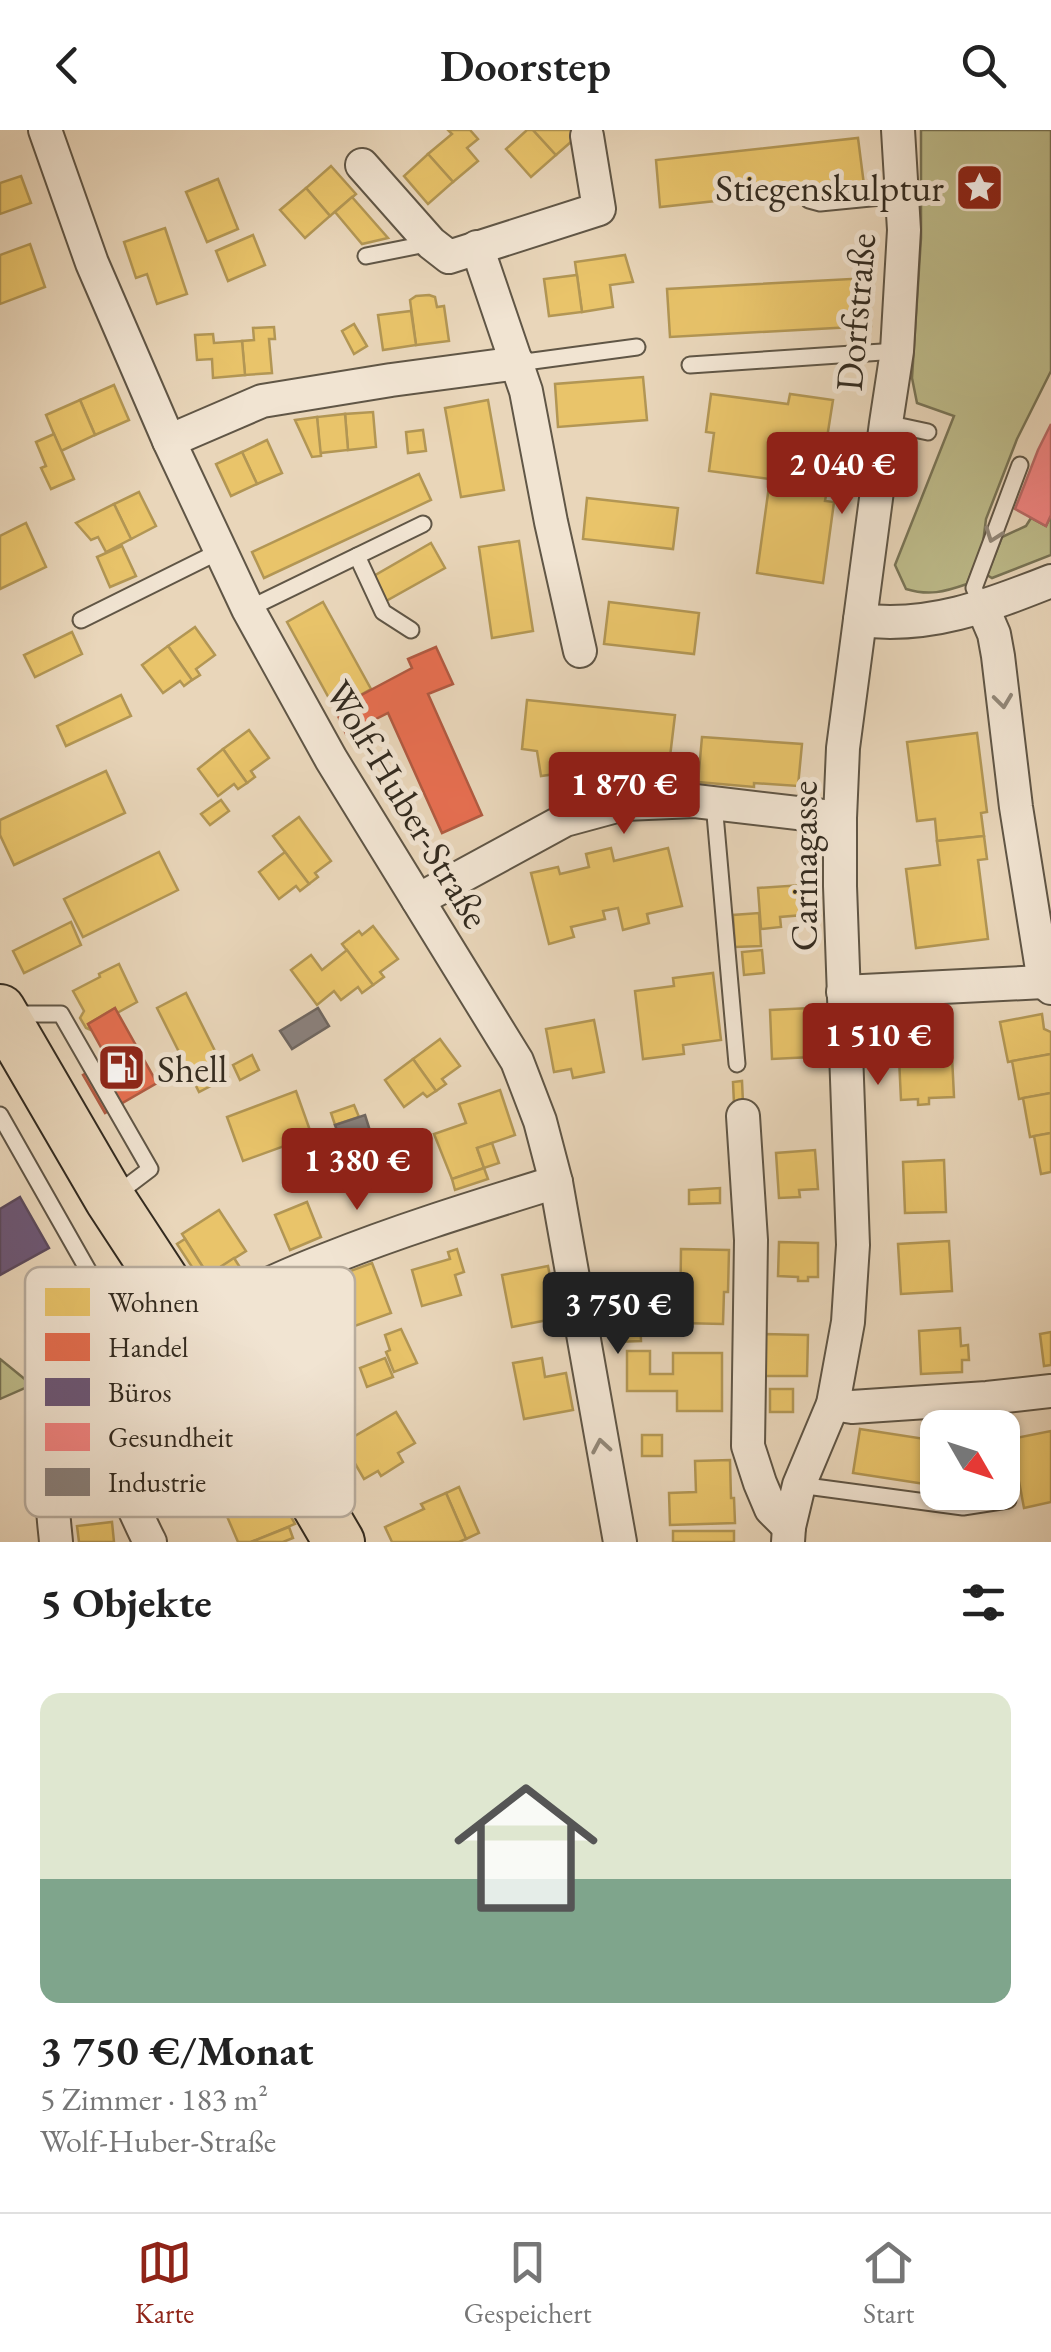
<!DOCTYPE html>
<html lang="de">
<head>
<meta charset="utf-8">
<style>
  body { margin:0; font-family:"EB Garamond",serif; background:#f2f2f2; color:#222; height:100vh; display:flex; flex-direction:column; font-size:38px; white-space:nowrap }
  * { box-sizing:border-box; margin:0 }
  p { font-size:32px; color:#767676 }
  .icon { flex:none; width:55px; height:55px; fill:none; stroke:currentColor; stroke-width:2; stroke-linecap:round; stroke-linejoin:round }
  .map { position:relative; height:1412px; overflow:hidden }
  .sheet { display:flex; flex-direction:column; background:#fff; flex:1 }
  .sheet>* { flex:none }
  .needle { width:65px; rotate:129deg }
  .tools { position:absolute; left:920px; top:1280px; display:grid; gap:20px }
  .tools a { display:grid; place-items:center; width:100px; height:100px; border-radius:20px; background:#fff; box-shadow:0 2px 8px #0004; font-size:50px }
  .price { position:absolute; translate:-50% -85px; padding:0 22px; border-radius:10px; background:#8f2418; color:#fff; font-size:32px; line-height:65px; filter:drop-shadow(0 2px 5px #0008) }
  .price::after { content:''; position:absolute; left:50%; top:60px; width:30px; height:22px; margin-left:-15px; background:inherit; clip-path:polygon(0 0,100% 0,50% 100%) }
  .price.current { background:#222; color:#fff }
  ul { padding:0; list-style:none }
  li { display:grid; align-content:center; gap:20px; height:530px; padding:0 40px }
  li span { display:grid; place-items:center; height:310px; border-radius:20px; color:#555 }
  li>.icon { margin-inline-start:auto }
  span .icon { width:180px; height:180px; fill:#fffc; stroke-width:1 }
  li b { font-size:42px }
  h2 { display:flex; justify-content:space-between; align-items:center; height:120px; padding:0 40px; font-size:42px }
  header { display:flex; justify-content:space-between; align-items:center; height:130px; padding:0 40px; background:#fff; font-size:45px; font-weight:600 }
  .menu { display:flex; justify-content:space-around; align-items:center; height:140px; border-top:2px solid #e0e0e0; background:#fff; font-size:28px; color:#767676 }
  .menu a { display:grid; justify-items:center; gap:5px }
  .menu .current { color:#8f2418 }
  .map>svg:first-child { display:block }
  .green { fill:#bebc8b; stroke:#787456; stroke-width:2.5 }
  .homes { fill:#e9c46a; stroke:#b29654; stroke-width:2.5 }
  .shops { fill:#e76f51; stroke:#b15b42; stroke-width:2.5 }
  .offices { fill:#6d597a; stroke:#5c4b5f; stroke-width:2.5 }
  .health { fill:#f28482; stroke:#b96965; stroke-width:2.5 }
  .industry { fill:#8a817c; stroke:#706760; stroke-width:2.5 }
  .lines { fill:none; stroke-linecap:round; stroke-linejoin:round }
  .service-casing { stroke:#605646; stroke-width:19 }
  .minor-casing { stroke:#605646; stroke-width:36 }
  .primary-casing { stroke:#332b20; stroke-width:54 }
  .service { stroke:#f1e4d2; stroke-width:15 }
  .minor { stroke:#f1e4d2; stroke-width:32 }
  .primary { stroke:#e9d6ba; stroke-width:50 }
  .oneway { stroke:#928879 }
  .labels { text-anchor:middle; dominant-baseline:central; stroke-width:10; stroke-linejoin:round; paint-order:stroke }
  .poi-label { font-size:38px; fill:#332b20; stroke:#f1e4d2; text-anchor:end }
  .street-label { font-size:38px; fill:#332b20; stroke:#f1e4d2 }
  .key { fill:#f1e4d2; stroke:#b8ac9d; stroke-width:2.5 }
  .key-label { font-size:28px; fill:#332b20 }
</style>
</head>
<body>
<header><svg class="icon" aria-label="back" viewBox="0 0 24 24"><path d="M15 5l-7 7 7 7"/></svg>Doorstep<svg class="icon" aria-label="search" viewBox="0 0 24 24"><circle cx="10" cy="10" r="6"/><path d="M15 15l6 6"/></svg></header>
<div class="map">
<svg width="1051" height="1412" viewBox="0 0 1051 1412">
  <rect width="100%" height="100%" fill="#e9d6ba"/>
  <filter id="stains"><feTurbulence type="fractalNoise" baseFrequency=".002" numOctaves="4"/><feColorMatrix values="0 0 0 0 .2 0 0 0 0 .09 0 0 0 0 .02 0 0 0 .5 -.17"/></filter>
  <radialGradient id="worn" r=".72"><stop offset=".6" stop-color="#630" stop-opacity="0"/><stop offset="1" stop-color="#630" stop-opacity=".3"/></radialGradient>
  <!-- green -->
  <g class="green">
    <path d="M921 0H1051V241L1017 309 986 389 983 413 967 454C944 462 929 466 906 459L895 435 954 286 917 273 912 248 921 108Z"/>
    <path d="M1051 385V425L992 448 987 445 1002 407 1026 396 1031 388 1046 396Z"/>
    <path d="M0 1229 32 1255 0 1269Z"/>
  </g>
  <!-- homes -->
  <g class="homes">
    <path d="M448 0H470L478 9 467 18 478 31 453 52 428 24 452 4Z"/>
    <path d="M527 0H533L556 25 531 47 506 19Z"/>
    <path d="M533 0H577L580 4 556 25Z"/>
    <path d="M858 8 864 55 660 77 656 30Z"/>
    <path d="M428 24 453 52 428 74 404 46Z"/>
    <path d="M331 36 356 64 330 86 306 58Z"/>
    <path d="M21 46 31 73 0 84V53Z"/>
    <path d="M218 49 238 99 207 112 186 62Z"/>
    <path d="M306 58 330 86 305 108 280 80Z"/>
    <path d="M352 67 388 108 362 114 335 82Z"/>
    <path d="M165 98 187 164 157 174 147 144 136 148 124 112Z"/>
    <path d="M253 105 265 135 228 151 216 121Z"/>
    <path d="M30 114 45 157 0 174V125Z"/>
    <path d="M625 125 633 152 610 155 613 177 582 182 575 132Z"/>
    <path d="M577 145 582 182 549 186 544 149Z"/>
    <path d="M869 148 871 196 670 207 667 159Z"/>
    <path d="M429 165 435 167 437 177 444 176 449 211 416 215 410 170 416 166Z"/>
    <path d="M411 181 416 215 383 220 378 185Z"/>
    <path d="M354 194 367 216 354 224 342 201Z"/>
    <path d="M274 197 275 209H269L272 243 245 245 242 211 254 210 253 198Z"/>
    <path d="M213 204 214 213 242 211 245 245 213 248 212 229 197 230 195 205Z"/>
    <path d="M643 247 647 290 558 297 555 254Z"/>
    <path d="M114 255 129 290 95 305 80 270Z"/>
    <path d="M711 264 788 274 790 264 833 270 827 308 844 310 837 351 829 349 825 371 834 372 823 453 757 443 770 349 709 341 714 303 706 302Z"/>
    <path d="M80 270 95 305 61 321 46 285Z"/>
    <path d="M488 270 504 360 461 367 445 278Z"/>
    <path d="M373 282 376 317 348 320 345 284Z"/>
    <path d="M345 284 348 320 320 323 317 287Z"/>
    <path d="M317 287 321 326 312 327 295 290Z"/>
    <path d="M423 300 426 321 408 323 406 302Z"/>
    <path d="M54 304 74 349 51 359 41 338 46 336 36 312Z"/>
    <path d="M267 310 282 343 257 354 242 322Z"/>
    <path d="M242 322 257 354 231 366 216 334Z"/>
    <path d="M419 344 431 370 264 448 252 422Z"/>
    <path d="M139 362 156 396 131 409 114 374Z"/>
    <path d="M587 368 678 378 673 419 583 409Z"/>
    <path d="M114 374 131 409 106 422 98 407 91 410 76 393Z"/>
    <path d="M26 393 46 437 0 459V406Z"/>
    <path d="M519 411 533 501 492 508 479 417Z"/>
    <path d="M431 413 445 438 386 471 372 447Z"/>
    <path d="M122 416 136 446 110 457 97 427Z"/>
    <path d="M323 472 371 559 335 579 287 492Z"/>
    <path d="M609 472 699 483 694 524 604 514Z"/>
    <path d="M195 497 215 525 196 539 200 545 192 550 168 516Z"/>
    <path d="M72 502 82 524 35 547 24 525Z"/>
    <path d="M168 516 192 550 184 556 180 551 163 563 142 535Z"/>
    <path d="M121 565 131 586 66 616 57 596Z"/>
    <path d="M527 570 675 585 669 635 640 632 541 646 537 621 522 619Z"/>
    <path d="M249 600 269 628 251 641 255 647 247 653 223 619Z"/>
    <path d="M977 603 987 682 981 683 984 706 937 711 935 689 917 691 907 612Z"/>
    <path d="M702 607 802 614 798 656 754 653V657L698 652Z"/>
    <path d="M223 619 247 653 238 659 234 654 218 666 198 639Z"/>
    <path d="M106 641 125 683 14 735 0 705V690Z"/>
    <path d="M221 670 229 681 210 695 201 684Z"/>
    <path d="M299 687 331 731 315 743 318 747 309 754 273 706Z"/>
    <path d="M984 706 987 729 978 730 988 809 916 818 906 739 940 735 937 711Z"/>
    <path d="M611 718 614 731 668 718 682 776 647 784 649 793 623 800 618 778 603 781 605 789 571 797 574 807 549 814 531 743 558 737 560 744 589 737 586 724Z"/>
    <path d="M159 722 178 760 83 807 64 769Z"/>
    <path d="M285 722 309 754 300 761 296 756 279 769 259 742Z"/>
    <path d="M802 755 803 785 780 787 781 797 761 799 758 758Z"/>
    <path d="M759 783 761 816 735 817 733 785Z"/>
    <path d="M71 792 81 815 24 843 13 821Z"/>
    <path d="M373 796 398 829 380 842 384 847 373 855 342 814 359 801 362 805Z"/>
    <path d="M347 820 373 855 362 863 358 857 341 870 334 861 317 875 291 840 311 825 322 840Z"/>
    <path d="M762 820 764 843 744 845 742 822Z"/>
    <path d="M119 834 137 872 117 883 115 878 88 894 91 900 86 898 80 888 84 881 73 861 100 847 99 844Z"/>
    <path d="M713 843 721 910 683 915 684 924 643 929 635 861 674 856 673 848Z"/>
    <path d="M186 863 228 947 199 962 157 878Z"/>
    <path d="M810 878 812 927 772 929 770 880Z"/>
    <path d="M1042 884 1044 899 1051 902V924L1008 932 1000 892Z"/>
    <path d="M594 890 604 942 573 948 571 939 554 942 546 899Z"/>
    <path d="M440 909 460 936 442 949 446 954 436 961 413 929Z"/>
    <path d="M1051 924V963L1019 969 1012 931Z"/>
    <path d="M252 925 259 940 240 950 233 935Z"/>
    <path d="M952 926 954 967 929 968V974L918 975V969L901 970 899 928Z"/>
    <path d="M413 929 436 961 427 967 423 963 404 977 385 950Z"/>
    <path d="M742 951 743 973 734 974 733 952Z"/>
    <path d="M500 960 515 1005 477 1018 484 1038 452 1049 434 1004 466 993 459 974Z"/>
    <path d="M296 961 312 1006 243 1031 227 987Z"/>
    <path d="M1051 963V1003L1030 1007 1023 968Z"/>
    <path d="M354 975 359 987 335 995 331 983Z"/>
    <path d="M1051 1003V1042L1041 1044 1034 1006Z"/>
    <path d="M492 1013 499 1033 484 1038 477 1018Z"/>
    <path d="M815 1020 818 1059 799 1060 800 1067 779 1068 776 1023Z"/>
    <path d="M944 1030 946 1082 905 1083 903 1032Z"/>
    <path d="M484 1038 488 1049 455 1060 452 1049Z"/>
    <path d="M720 1058V1073L689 1074V1060Z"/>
    <path d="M307 1072 321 1107 290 1120 275 1085Z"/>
    <path d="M219 1080 246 1121 208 1145 182 1104Z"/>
    <path d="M185 1109 206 1142 198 1146 177 1114Z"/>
    <path d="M949 1111 952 1161 901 1164 898 1114Z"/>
    <path d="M779 1112 818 1113V1147H808V1151H798V1147L778 1146Z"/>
    <path d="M457 1119 464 1142 455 1145 461 1165 422 1176 412 1140 450 1129 448 1122Z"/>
    <path d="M681 1119 729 1120 728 1162H724L723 1194 680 1193Z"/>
    <path d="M234 1128 241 1139 215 1156 208 1145Z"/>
    <path d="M372 1133 391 1183 352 1197 339 1162 351 1158 345 1143Z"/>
    <path d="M548 1136 558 1188 512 1197 502 1145Z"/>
    <path d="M640 1186 641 1211 615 1212 614 1187Z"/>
    <path d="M960 1198 961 1216 968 1215 969 1230H962V1242L921 1244 919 1201Z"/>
    <path d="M401 1199 417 1233 394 1242 386 1222 390 1220 385 1205Z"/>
    <path d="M1051 1202V1235L1044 1236 1040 1204Z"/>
    <path d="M763 1204 808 1205 807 1246H763Z"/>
    <path d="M627 1221H650V1244H673V1223H722V1281H677V1261H627Z"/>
    <path d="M385 1228 393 1247 367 1257 360 1238Z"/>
    <path d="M542 1228 545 1247 566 1243 573 1280 524 1289 513 1233Z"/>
    <rect x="770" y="1259" width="23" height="23"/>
    <path d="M396 1282 415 1313 398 1323 403 1332 381 1346 378 1341 364 1349 343 1313Z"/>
    <path d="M860 1299 938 1311V1356L853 1343Z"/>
    <path d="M1051 1301V1372L1024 1378 1011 1309Z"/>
    <rect x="642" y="1305" width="20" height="21"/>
    <path d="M730 1330 731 1368H734L735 1393 670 1395 669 1363 696 1362 695 1331Z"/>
    <path d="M271 1351 295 1394 251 1412H238L220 1370Z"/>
    <path d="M459 1357 479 1403 466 1409 446 1363Z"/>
    <path d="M446 1363 466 1409 459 1412H392L385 1397 424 1379 421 1374Z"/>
    <path d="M112 1392 114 1412H79L77 1396Z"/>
    <path d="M289 1397 293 1408 283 1412H251Z"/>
    <rect x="673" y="1401" width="61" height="11"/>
  </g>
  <!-- shops -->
  <g class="shops">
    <path d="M436 517 453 554 428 564 482 685 442 703 388 583 346 604 335 579 412 538 408 529Z"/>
    <path d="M115 878 157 953 105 983 83 945 108 930 88 894Z"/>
  </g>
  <!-- offices -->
  <path class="offices" d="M20 1067 49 1118 0 1145V1079Z"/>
  <!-- health -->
  <path class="health" d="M1051 294V385L1046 396 1015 379 1038 320Z"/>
  <!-- industry -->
  <g class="industry">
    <path d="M318 878 329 896 292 919 280 901Z"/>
    <path d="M890 892 892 915 871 916 869 893Z"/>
    <path d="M365 985 371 1004 342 1014 335 995Z"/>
  </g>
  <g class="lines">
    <defs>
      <g id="service">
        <path d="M806 61 809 70 820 73 901 65"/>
        <path d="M366 126 431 113"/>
        <path d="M518 233 637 217"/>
        <path d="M690 235 897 221"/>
        <path d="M886 293 928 302"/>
        <path d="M357 426 383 482 411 500"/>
        <path d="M982 476 974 458 1020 335"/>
        <path d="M248 479 423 394"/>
        <path d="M81 490 220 421"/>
        <path d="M714 673 737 934"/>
        <path d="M14 884H61L150 1039 117 1064"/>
        <path d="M0 985 97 1156C114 1174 137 1201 164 1202 172 1203 181 1200 189 1198"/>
        <path d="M799 1355 963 1377 1008 1370"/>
      </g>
      <g id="minor">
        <path d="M45 0 92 133 169 311 248 479 331 629 517 931 540 991 556 1052 620 1412"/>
        <path d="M362 35 431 113 449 127 599 79 587 6"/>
        <path d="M477 117 526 261 551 392 580 521"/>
        <path d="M169 311 262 271 391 250 518 233"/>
        <path d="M982 476 994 504 998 526 1016 677 1044 852 1051 858"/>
        <path d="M860 490C929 499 988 476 1051 451"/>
        <path d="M418 770 565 690 624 674 695 671 840 688"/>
        <path d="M843 862 1044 852"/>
        <path d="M743 986 751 1110 748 1316 760 1353 771 1379 789 1397"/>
        <path d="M198 1197C237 1166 282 1147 328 1129 403 1099 479 1076 556 1052"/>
        <path d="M833 1274 852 1277 987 1268 1051 1261"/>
        <path d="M56 1412C54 1385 42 1328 80 1324 93 1323 106 1332 113 1342 129 1362 138 1390 150 1412"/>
        <path d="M788 1412 789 1397 799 1355 833 1274 848 1192 853 1115 840 756V688L843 618 886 293 897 221 904 100 898 0"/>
      </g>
      <path id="primary" d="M0 880 110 1069 169 1159 277 1306 339 1412"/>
    </defs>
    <!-- service casing -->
    <use href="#service" class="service-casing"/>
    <!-- minor casing -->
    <use href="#minor" class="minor-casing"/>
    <!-- primary casing -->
    <use href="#primary" class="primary-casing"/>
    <!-- service -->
    <use href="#service" class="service"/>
    <!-- minor -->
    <use href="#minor" class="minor"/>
    <!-- primary -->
    <use href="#primary" class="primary"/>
  </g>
  <!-- one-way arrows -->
  <defs><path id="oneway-chevron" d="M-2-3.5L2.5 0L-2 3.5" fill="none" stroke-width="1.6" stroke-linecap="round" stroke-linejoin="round" transform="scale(2.5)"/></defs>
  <g class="oneway">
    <use href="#oneway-chevron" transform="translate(993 405) rotate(110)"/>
    <use href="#oneway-chevron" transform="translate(1003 571) rotate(83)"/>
    <use href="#oneway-chevron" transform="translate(601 1316) rotate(-100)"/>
  </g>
  <!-- icons -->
  <defs>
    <symbol id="sight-square" viewBox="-11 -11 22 22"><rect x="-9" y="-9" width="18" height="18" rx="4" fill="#8f2418" stroke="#f1e4d2"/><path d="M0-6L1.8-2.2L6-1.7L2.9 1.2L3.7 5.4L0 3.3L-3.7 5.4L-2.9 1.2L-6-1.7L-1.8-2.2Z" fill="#fff"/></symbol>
    <symbol id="fuel-square" viewBox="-11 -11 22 22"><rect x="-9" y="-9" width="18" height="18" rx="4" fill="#8f2418" stroke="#f1e4d2"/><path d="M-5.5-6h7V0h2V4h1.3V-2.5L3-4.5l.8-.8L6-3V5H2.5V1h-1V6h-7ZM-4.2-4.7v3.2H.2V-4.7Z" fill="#fff"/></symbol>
  </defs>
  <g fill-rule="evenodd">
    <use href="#sight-square" x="952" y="30" width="55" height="55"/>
    <use href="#fuel-square" x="94" y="910" width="55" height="55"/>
  </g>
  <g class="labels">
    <!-- poi labels -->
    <g class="poi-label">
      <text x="944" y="57">Stiegenskulptur</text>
      <text x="157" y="938" text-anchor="start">Shell</text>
    </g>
    <!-- street labels -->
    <g class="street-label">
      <text transform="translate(855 182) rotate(-85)">Dorfstraße</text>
      <text transform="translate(408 674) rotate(59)">Wolf-Huber-Straße</text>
      <text transform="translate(803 736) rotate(-90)">Carinagasse</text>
    </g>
  </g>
  <!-- legend -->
  <rect x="25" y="1137" width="330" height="250" rx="15" class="key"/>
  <rect x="45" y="1158" width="45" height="28" fill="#e9c46a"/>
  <rect x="45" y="1203" width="45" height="28" fill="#e76f51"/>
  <rect x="45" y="1248" width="45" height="28" fill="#6d597a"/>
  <rect x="45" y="1293" width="45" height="28" fill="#f28482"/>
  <rect x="45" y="1338" width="45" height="28" fill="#8a817c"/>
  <g class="key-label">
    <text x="108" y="1182">Wohnen</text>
    <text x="108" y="1227">Handel</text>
    <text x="108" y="1272">Büros</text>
    <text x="108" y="1317">Gesundheit</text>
    <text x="108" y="1362">Industrie</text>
  </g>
  <rect width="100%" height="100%" filter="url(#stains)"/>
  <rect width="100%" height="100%" fill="url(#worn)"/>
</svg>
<div class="tools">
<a><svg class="needle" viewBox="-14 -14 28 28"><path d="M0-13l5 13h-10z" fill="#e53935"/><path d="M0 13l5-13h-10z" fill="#767676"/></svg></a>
</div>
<b class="price" style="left:842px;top:387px">2 040 €</b>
<b class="price" style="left:624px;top:707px">1 870 €</b>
<b class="price" style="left:878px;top:958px">1 510 €</b>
<b class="price" style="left:357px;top:1083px">1 380 €</b>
<b class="price current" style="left:618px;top:1227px">3 750 €</b>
</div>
<section class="sheet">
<h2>5 Objekte<svg class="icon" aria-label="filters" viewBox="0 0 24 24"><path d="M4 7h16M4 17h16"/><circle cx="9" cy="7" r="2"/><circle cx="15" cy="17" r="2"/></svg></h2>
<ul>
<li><span style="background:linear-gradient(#dfe7d0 60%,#7fa58c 0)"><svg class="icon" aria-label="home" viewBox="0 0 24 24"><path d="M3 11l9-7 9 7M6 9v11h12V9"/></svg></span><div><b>3 750 €/Monat</b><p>5 Zimmer · 183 m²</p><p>Wolf-Huber-Straße</p></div></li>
</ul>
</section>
<nav class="menu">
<a class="current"><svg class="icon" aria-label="map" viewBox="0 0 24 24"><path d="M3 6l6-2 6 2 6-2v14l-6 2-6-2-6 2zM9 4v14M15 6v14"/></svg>Karte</a>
<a><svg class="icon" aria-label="saved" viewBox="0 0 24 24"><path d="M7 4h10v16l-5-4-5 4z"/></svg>Gespeichert</a>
<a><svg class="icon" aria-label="home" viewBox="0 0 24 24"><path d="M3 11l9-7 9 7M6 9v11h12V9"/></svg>Start</a>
</nav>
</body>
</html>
